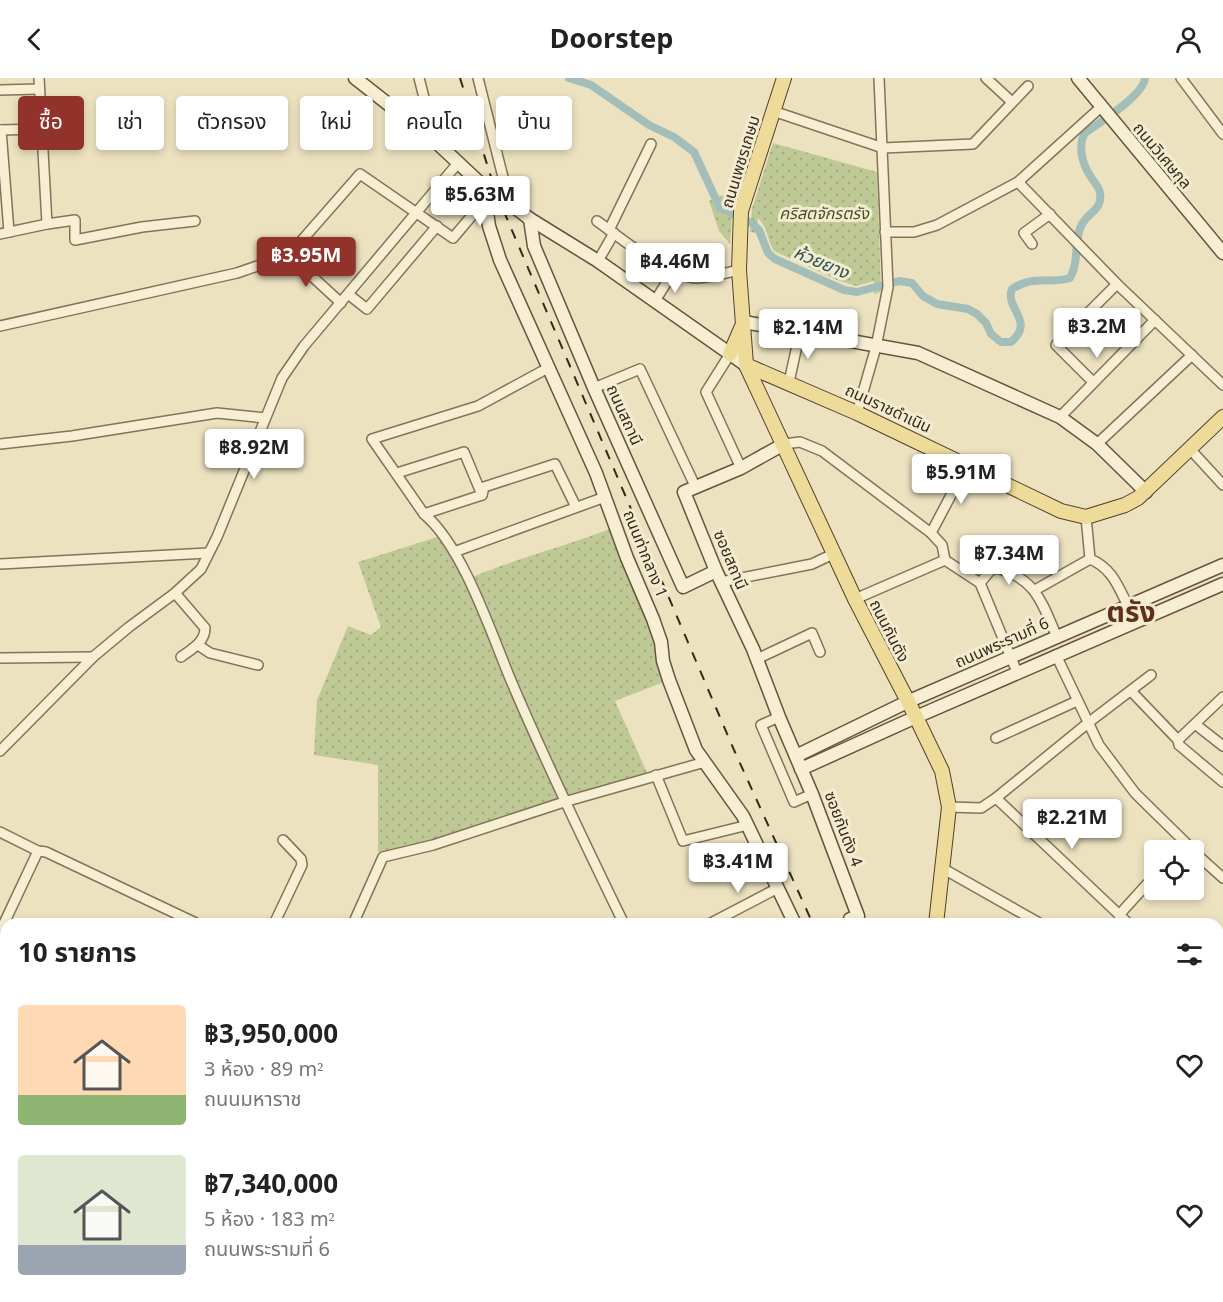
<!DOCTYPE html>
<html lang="th">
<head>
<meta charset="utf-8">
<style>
  body { margin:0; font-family:Georgia,"Noto Sans Thai",serif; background:#f2f2f2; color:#222; height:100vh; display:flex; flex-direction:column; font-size:22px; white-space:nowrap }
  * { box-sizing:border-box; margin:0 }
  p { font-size:20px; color:#767676 }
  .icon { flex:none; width:33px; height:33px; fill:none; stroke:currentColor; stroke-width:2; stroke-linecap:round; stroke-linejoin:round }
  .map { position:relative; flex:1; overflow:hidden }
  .panel { position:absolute; left:0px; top:840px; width:1224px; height:384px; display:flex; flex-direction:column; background:#fff; border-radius:18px 18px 0 0; box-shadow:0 3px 9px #0003 }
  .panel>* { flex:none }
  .guide { position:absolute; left:18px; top:18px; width:600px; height:54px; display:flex; gap:12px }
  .fabs { position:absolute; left:1144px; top:762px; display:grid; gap:12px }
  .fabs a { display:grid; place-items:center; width:60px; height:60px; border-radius:6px; background:#fff; box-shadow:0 3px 9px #0003; font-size:30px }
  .price { position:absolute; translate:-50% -51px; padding:0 14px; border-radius:6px; background:#fff; color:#222; font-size:20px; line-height:39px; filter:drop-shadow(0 2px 3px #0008) }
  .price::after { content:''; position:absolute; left:50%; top:36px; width:18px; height:14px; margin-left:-9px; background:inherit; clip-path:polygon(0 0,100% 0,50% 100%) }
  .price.on { background:#91322b; color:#fff }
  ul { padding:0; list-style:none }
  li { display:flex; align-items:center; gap:18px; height:150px; padding:0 18px }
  li span { display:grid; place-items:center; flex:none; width:168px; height:120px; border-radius:6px; color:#555 }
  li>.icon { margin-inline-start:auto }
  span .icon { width:72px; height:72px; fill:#fffc; stroke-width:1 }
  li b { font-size:26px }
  h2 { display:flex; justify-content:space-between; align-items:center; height:72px; padding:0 18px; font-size:26px }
  .pill { padding:0 21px; border-radius:6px; background:#fff; box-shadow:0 3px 9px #0003; font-size:21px; line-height:54px }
  .pill.on { background:#91322b; color:#fff }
  header { display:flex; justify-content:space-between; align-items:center; height:78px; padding:0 18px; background:#fff; font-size:27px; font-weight:700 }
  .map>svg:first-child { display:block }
  .park { fill:url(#park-dots) }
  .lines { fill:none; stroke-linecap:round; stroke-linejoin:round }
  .canal { stroke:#a3beb8; stroke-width:8 }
  .street-casing { stroke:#847359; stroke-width:12 }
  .secondary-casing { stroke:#66543c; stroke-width:15 }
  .primary-casing { stroke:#52412d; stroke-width:16 }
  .street { stroke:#f7efd3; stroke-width:9 }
  .secondary { stroke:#f7efd3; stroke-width:12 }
  .primary { stroke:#eeda99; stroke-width:14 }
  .rail { stroke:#342a1d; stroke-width:2; stroke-dasharray:10 10; stroke-linecap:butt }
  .labels { text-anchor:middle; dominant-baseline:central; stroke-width:6; stroke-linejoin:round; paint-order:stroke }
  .street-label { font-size:16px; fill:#342a1d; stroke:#f4ecd0 }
  .park-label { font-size:16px; font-style:italic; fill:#425024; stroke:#f4ecd0 }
  .water-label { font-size:18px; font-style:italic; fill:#2d5354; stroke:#f4ecd0 }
  .town-label { font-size:28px; font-weight:bold; fill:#5f301e; stroke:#f4ecd0 }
</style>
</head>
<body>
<header><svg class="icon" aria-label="back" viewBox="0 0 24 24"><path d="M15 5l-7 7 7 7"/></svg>Doorstep<svg class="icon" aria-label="person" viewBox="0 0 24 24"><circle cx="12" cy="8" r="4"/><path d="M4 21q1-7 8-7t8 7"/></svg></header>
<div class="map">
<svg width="1223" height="1224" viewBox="0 0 1223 1224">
  <defs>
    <pattern id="park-dots" width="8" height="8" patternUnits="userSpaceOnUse" patternTransform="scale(1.5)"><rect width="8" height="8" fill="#bfc995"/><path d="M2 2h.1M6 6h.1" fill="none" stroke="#a5ad80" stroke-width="1.8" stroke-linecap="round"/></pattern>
  </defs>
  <rect width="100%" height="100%" fill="#ece2c0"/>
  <!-- park -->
  <g class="park">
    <path d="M773 65 877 94 881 214 874 216V203L856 208 837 202 774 173C766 159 769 152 758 140L756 155 750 154 752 131Z"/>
    <path d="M723 117 726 125 733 126 730 166 719 153 709 123Z"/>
    <path d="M615 449 669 602 615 623 649 699 383 779 378 773V687L314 677 317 622 348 548 371 557 381 549 358 484 444 457 468 501C516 480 567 468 615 449Z"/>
  </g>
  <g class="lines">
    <!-- canal -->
    <path class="canal" d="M569 0 591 7 649 47 674 59 694 74 720 130 752 145 759 152 768 175 775 181 844 212 857 214 899 203 912 205 923 218 937 226 968 231 977 236 986 245 991 256 1001 264H1011C1036 243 1004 230 1012 211 1035 196 1047 207 1070 200 1080 183 1073 162 1082 146 1089 134 1103 131 1100 115 1099 108 1094 105 1091 99 1083 88 1077 68 1085 55 1099 45 1144 17 1145 0"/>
    <defs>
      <g id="street">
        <path d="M39 0 47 146 75 142V162L142 149 195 143"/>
        <path d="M419 0 435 63"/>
        <path d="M478 0 510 127"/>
        <path d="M986 0 1012 24"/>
        <path d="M1181 0 1223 56"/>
        <path d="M0 12 39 11"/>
        <path d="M773 33 883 70 973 66 1028 8"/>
        <path d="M0 52 41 51"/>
        <path d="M1 52 9 154"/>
        <path d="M1018 104 1117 206 1223 307"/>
        <path d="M597 143C621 160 670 201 698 200 712 199 726 195 739 192"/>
        <path d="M609 152 651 66"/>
        <path d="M885 154H914L937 147 1018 104 1101 29"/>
        <path d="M0 156 47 146"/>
        <path d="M1032 166 1024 155 1050 136"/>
        <path d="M289 177 341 225"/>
        <path d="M598 183 614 155"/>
        <path d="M348 216 367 231 437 148"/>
        <path d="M655 223 673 194"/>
        <path d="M0 248 237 195 289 177 360 96 453 160 486 121"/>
        <path d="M730 276 706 314 741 390"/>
        <path d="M548 290 478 328 372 361 424 436C463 468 492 558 512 605 547 687 585 766 624 846"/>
        <path d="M789 304 800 254"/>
        <path d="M1093 304 1056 267 1117 206"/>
        <path d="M594 310 640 291 696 410"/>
        <path d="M857 335 876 269 888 209 879 0"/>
        <path d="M1060 339 1155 242"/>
        <path d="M0 366 72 358 217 335 265 340"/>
        <path d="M784 366 800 364 822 373 931 455 942 467 945 482 980 505 1017 594"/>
        <path d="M1097 366 1192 277"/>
        <path d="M1190 371 1223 407"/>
        <path d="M397 395 464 374 482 417"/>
        <path d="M424 436 482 417 484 409 555 386 576 429"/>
        <path d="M1086 439 1090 481C1112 490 1118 508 1128 528"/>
        <path d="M931 455 967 387"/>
        <path d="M454 474 605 419"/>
        <path d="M0 486 208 475"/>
        <path d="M721 504 812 486 833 476"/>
        <path d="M980 505 990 493 996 490C1036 500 1042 525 1057 559"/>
        <path d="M1035 512 1090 481"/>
        <path d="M175 515 205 550C205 564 192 571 181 579"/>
        <path d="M855 521 945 482"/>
        <path d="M198 567 210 575 258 587"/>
        <path d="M1056 577 1099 667 1135 715 1193 772"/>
        <path d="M0 580 93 579"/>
        <path d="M757 581 812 555 820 574"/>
        <path d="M1131 613 1178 662 1179 667 1223 704"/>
        <path d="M779 639 761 647 794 724 812 716"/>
        <path d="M1195 646 1223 668"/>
        <path d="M996 660 1077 623"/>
        <path d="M1178 662 1223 619"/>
        <path d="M0 673 93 579 129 549 175 515 201 491 217 459 282 300 304 268 458 85"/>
        <path d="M656 697 683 763 748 747"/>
        <path d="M996 720 1129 846"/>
        <path d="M949 729 981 730 996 720 1088 645 1151 597"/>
        <path d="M0 754 38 773 46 774 198 846"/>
        <path d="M1194 774 1223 800"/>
        <path d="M942 790 1041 846"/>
        <path d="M1119 837 1147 806"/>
        <path d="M274 846 302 787 301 781 283 762"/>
        <path d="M353 846 383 779 433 767 564 724 705 684"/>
        <path d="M709 846 778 810"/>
        <path d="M0 854 38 773"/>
        <path d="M976 1218 977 1224"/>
        <path d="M344 1224 349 1218"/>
        <path d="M500 1224 501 1218"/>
        <path d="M613 1224 615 1218"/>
      </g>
      <g id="secondary">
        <path d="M355 0 435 63 483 108 496 115 530 141 598 183 746 287"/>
        <path d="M1078 0 1223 175"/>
        <path d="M483 108 489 148 500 182 596 395 627 480 653 541 661 564 663 583 669 602 696 672 743 738 795 846"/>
        <path d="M530 141 534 168 594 310 683 509 716 493"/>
        <path d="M744 244 918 275 1060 339 1097 366 1146 414"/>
        <path d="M784 366 741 390 684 414 716 493 753 571 779 639 812 716 858 838 850 841 852 846"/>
        <path d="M796 678 907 624 1223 487"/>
        <path d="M801 691 916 639 1223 506"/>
      </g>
      <g id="primary">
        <path d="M784 0 741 133 739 192 746 287 855 521 916 639 942 693 949 729 936 846"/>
        <path d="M730 276 743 246"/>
        <path d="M746 287 857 335 1061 433 1086 439 1125 427 1138 420 1223 339"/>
        <path d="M864 1224 866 1218"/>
        <path d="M877 1224 879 1218"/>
      </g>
    </defs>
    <!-- street casing -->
    <use href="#street" class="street-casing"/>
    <!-- secondary casing -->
    <use href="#secondary" class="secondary-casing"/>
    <!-- primary casing -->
    <use href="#primary" class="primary-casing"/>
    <!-- street -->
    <use href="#street" class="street"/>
    <!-- secondary -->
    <use href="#secondary" class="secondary"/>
    <!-- primary -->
    <use href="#primary" class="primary"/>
    <!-- rail -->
    <g class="rail">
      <path d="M460 0 496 115 734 672 813 846"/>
      <path d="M942 1218 943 1224"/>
    </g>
  </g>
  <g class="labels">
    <!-- street labels -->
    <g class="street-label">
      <text transform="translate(1162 78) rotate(50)">ถนนวิเศษกุล</text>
      <text transform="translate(741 84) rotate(-73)">ถนนเพชรเกษม</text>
      <text transform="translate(888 331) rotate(25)">ถนนราชดำเนิน</text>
      <text transform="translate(624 337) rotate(66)">ถนนสถานี</text>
      <text transform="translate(645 476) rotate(68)">ถนนท่ากลาง 1</text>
      <text transform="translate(730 482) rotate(67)">ซอยสถานี</text>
      <text transform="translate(889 553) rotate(63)">ถนนกันตัง</text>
      <text transform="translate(1002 565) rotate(-24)">ถนนพระรามที่ 6</text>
      <text transform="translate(843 751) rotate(69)">ซอยกันตัง 4</text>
    </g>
    <!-- park labels -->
    <g class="park-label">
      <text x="824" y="136">คริสตจักรตรัง</text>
    </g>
    <!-- water labels -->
    <g class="water-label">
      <text transform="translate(821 185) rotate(23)">ห้วยยาง</text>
    </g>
    <!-- town labels -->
    <g class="town-label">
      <text x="1131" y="535">ตรัง</text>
    </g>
  </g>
</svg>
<div class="fabs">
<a><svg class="icon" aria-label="locate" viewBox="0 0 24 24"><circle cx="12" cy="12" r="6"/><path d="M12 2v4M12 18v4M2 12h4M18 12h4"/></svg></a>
</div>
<b class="price" style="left:480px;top:149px">฿5.63M</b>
<b class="price on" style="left:306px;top:210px">฿3.95M</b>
<b class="price" style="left:675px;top:216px">฿4.46M</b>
<b class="price" style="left:1097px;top:281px">฿3.2M</b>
<b class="price" style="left:808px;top:282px">฿2.14M</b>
<b class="price" style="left:254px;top:402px">฿8.92M</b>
<b class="price" style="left:961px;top:427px">฿5.91M</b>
<b class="price" style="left:1009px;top:508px">฿7.34M</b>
<b class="price" style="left:1072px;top:772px">฿2.21M</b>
<b class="price" style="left:738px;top:816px">฿3.41M</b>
<div class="guide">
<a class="pill on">ซื้อ</a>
<a class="pill">เช่า</a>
<a class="pill">ตัวกรอง</a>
<a class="pill">ใหม่</a>
<a class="pill">คอนโด</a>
<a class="pill">บ้าน</a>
</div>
<section class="panel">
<h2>10 รายการ<svg class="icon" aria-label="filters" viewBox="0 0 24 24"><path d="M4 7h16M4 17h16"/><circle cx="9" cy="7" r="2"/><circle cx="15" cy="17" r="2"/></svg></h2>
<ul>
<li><span style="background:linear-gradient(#ffd9b3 75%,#8fb573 0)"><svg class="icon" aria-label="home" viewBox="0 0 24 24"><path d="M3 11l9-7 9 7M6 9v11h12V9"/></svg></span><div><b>฿3,950,000</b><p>3 ห้อง · 89 m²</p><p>ถนนมหาราช</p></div><svg class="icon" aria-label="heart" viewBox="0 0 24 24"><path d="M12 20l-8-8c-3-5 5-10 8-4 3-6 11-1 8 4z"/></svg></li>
<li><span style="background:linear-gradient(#dfe7d0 75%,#9aa5b1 0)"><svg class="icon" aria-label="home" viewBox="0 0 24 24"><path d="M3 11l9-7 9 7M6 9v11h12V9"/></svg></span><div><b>฿7,340,000</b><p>5 ห้อง · 183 m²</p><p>ถนนพระรามที่ 6</p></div><svg class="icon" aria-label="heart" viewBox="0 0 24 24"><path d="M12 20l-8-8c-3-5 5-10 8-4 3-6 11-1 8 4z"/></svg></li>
</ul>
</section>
</div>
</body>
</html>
